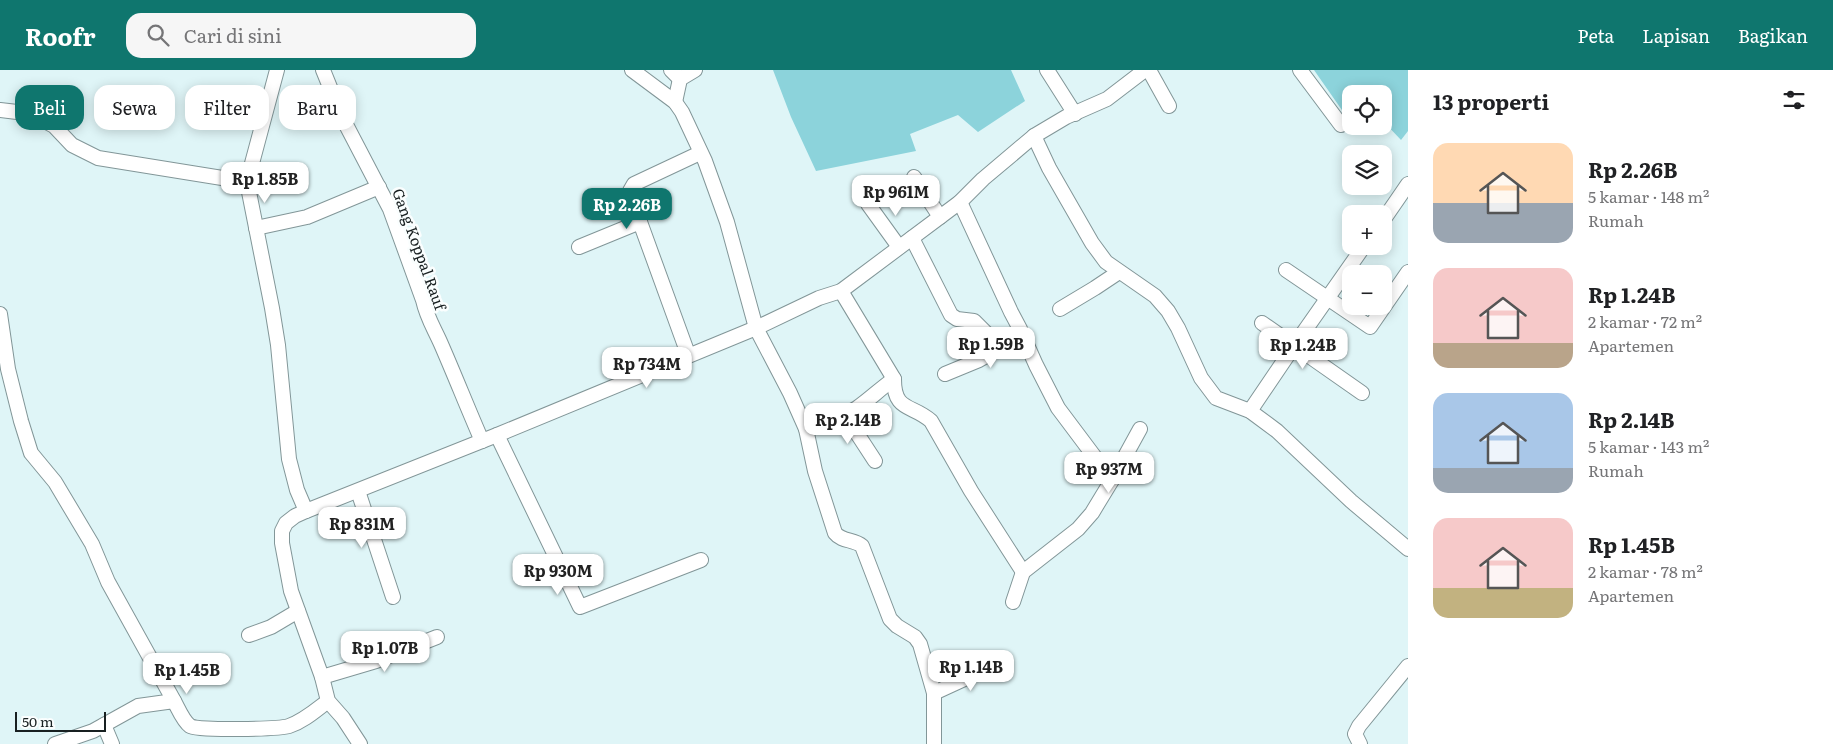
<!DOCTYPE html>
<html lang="id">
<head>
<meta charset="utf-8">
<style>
  body { margin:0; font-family:Literata,serif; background:#f6f6f6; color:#202124; height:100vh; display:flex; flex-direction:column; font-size:19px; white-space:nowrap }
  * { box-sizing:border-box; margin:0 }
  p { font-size:16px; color:#757577 }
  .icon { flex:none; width:28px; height:28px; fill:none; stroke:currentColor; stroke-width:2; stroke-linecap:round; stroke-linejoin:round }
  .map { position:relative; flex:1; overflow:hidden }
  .details { display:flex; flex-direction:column; background:#fff; width:425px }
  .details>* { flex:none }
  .top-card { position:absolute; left:15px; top:15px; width:475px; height:45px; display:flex; gap:10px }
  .tools { position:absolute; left:1342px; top:15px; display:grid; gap:10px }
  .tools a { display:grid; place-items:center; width:50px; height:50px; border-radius:10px; background:#fff; box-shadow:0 2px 12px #0003; font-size:25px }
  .scale { position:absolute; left:15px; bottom:12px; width:91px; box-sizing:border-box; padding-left:5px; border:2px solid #182021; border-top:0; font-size:14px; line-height:18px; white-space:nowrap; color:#182021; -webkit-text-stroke:4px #fafefe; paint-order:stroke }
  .price { position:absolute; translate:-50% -42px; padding:0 11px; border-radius:10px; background:#fff; color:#222; font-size:16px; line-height:32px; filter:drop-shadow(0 1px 2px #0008) }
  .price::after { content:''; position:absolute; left:50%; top:30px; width:15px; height:11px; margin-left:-8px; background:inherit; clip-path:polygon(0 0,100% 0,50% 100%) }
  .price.on { background:#0f766e; color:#fff }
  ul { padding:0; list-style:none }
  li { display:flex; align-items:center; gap:15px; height:125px; padding:0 25px }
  li span { display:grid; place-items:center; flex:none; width:140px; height:100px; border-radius:15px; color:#555 }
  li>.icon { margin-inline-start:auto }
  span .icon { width:60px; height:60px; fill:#fffc; stroke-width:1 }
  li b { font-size:21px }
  h2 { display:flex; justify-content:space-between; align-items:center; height:60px; padding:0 25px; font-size:21px }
  .pill { padding:0 18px; border-radius:15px; background:#fff; box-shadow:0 2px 12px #0003; font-size:18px; line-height:45px }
  .pill.on { background:#0f766e; color:#fff }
  header { display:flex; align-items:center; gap:30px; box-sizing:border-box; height:70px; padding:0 25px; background:#0f766e; color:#fff }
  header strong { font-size:24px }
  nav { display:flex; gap:28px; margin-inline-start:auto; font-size:18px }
  .search { width:350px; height:45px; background:#f6f6f6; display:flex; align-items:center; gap:12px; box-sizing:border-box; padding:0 18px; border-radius:15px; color:#757577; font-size:19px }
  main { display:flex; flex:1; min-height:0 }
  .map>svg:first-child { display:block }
  .green { fill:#8cd3db }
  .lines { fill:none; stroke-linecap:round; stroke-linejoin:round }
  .minor-casing { stroke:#829698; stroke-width:16 }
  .minor { stroke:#fff; stroke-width:14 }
  .labels { text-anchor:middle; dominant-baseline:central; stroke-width:5; stroke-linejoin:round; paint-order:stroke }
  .street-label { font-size:15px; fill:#182021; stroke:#fafefe }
</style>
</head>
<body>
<header>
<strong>Roofr</strong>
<div class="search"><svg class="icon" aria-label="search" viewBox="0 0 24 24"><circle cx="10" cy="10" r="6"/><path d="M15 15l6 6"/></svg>Cari di sini</div>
<nav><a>Peta</a><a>Lapisan</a><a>Bagikan</a></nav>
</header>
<main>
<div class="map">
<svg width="1408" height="674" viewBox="0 0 1408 674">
  <rect width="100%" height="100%" fill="#dff5f7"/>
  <!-- green -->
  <g class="green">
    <path d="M773 0H1011L1025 31 978 62 958 45 910 64 916 81 816 101 791 47Z"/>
    <path d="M1314 0H1408V61L1401 70 1384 52V24H1351V38L1344 43Z"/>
  </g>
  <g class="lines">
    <defs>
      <g id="minor">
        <path d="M323 0 342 47 390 139 423 230C427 248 434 258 441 274 455 306 468 339 482 371"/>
        <path d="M632 0 675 32 682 42 705 91 727 152 756 258 790 323 806 359 815 401 835 463C842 472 854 469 862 476L890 549 897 556 915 567 920 574 934 623V674"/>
        <path d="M671 0 680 9"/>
        <path d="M1047 0 1075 44"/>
        <path d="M1149 0 1169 36"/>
        <path d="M1300 0 1341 55"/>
        <path d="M675 32 680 9 695 0"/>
        <path d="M0 40 17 42 41 49 54 56 72 75 98 88 247 112 272 238 278 275 289 389 297 420 306 441"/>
        <path d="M1034 66 1049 98 1092 173 1106 192 1155 226 1168 241 1178 258 1201 308 1216 328 1250 341 1277 361 1351 431 1408 479"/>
        <path d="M914 107 940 147"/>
        <path d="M247 112 277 0"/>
        <path d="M960 132 1011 242 1020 259 1036 295 1058 338 1112 410 1140 359"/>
        <path d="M868 134 899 177"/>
        <path d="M1384 149 1408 114"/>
        <path d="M256 158 307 147 379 117"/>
        <path d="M912 168 951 245 957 249 974 251 1000 277"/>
        <path d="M579 177 640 152"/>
        <path d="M1286 200 1370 257 1408 202"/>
        <path d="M841 221 894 309C894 342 912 334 931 351L971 421 1023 502"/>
        <path d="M1060 239 1095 218 1119 202"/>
        <path d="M0 244 8 299 21 351 31 383 55 412 92 474 108 512 174 631"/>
        <path d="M1262 253 1362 323"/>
        <path d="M688 284 640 152 630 121 634 114 700 83"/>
        <path d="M945 304 979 290 1023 265"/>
        <path d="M1250 341 1294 276 1364 176"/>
        <path d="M845 345 875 391"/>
        <path d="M806 359C823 353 842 348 857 338 870 329 881 318 894 309"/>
        <path d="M497 365 580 537 701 490"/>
        <path d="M358 421 393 527"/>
        <path d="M1013 532 1023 502 1078 459 1092 443 1112 410"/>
        <path d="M249 565 271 557 298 541"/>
        <path d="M322 607 376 591 437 567"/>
        <path d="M934 623 997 594"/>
        <path d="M104 655 112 674"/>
        <path d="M55 674 93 661 138 636 174 631C178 638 183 651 190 656 197 661 280 659 289 656 304 651 316 640 328 631"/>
        <path d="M360 674 343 648 328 631 322 607 291 521 282 473V461L286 453 295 446 306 441 497 365 756 258 819 228 841 221 960 132 983 109 1034 66 1066 47 1107 29 1145 0"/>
        <path d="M1360 674 1355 664 1359 656 1408 596"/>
      </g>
    </defs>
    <!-- minor casing -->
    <use href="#minor" class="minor-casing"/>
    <!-- minor -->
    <use href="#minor" class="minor"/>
  </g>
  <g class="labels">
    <!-- street labels -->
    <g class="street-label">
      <text transform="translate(420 179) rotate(70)">Gang Koppal Rauf</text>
    </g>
  </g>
</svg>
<div class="tools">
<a><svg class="icon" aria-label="locate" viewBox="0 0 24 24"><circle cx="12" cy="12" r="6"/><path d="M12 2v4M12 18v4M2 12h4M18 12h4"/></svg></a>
<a><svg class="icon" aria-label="layers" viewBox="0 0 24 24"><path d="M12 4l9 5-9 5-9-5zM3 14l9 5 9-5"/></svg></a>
<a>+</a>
<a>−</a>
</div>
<div class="scale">50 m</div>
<b class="price" style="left:265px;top:134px">Rp 1.85B</b>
<b class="price" style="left:896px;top:147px">Rp 961M</b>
<b class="price on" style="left:627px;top:160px">Rp 2.26B</b>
<b class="price" style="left:991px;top:299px">Rp 1.59B</b>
<b class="price" style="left:1303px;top:300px">Rp 1.24B</b>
<b class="price" style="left:647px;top:319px">Rp 734M</b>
<b class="price" style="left:848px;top:375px">Rp 2.14B</b>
<b class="price" style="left:1109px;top:424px">Rp 937M</b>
<b class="price" style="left:362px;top:479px">Rp 831M</b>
<b class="price" style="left:558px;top:526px">Rp 930M</b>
<b class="price" style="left:385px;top:603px">Rp 1.07B</b>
<b class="price" style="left:971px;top:622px">Rp 1.14B</b>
<b class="price" style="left:187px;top:625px">Rp 1.45B</b>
<div class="top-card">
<a class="pill on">Beli</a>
<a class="pill">Sewa</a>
<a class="pill">Filter</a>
<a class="pill">Baru</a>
</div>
</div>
<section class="details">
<h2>13 properti<svg class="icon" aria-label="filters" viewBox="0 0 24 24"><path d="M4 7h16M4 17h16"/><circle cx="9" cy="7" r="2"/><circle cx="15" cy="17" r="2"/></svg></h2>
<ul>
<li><span style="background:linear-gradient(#ffd9b3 60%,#9aa5b1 0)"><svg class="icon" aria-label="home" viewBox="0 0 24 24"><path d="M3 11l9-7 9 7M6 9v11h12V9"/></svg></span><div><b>Rp 2.26B</b><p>5 kamar · 148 m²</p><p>Rumah</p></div></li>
<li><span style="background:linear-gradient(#f6c9c9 75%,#b9a48a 0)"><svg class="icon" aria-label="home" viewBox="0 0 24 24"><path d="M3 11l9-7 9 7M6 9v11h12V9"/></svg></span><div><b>Rp 1.24B</b><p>2 kamar · 72 m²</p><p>Apartemen</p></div></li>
<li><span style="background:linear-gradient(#a9c7e8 75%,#9aa5b1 0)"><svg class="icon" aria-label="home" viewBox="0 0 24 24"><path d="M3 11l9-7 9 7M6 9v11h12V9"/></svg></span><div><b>Rp 2.14B</b><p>5 kamar · 143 m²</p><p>Rumah</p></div></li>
<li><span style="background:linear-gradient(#f6c9c9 70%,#c2b280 0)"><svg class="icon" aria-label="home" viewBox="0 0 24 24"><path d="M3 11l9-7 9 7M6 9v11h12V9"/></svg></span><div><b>Rp 1.45B</b><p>2 kamar · 78 m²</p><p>Apartemen</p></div></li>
</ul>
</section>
</main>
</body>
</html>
